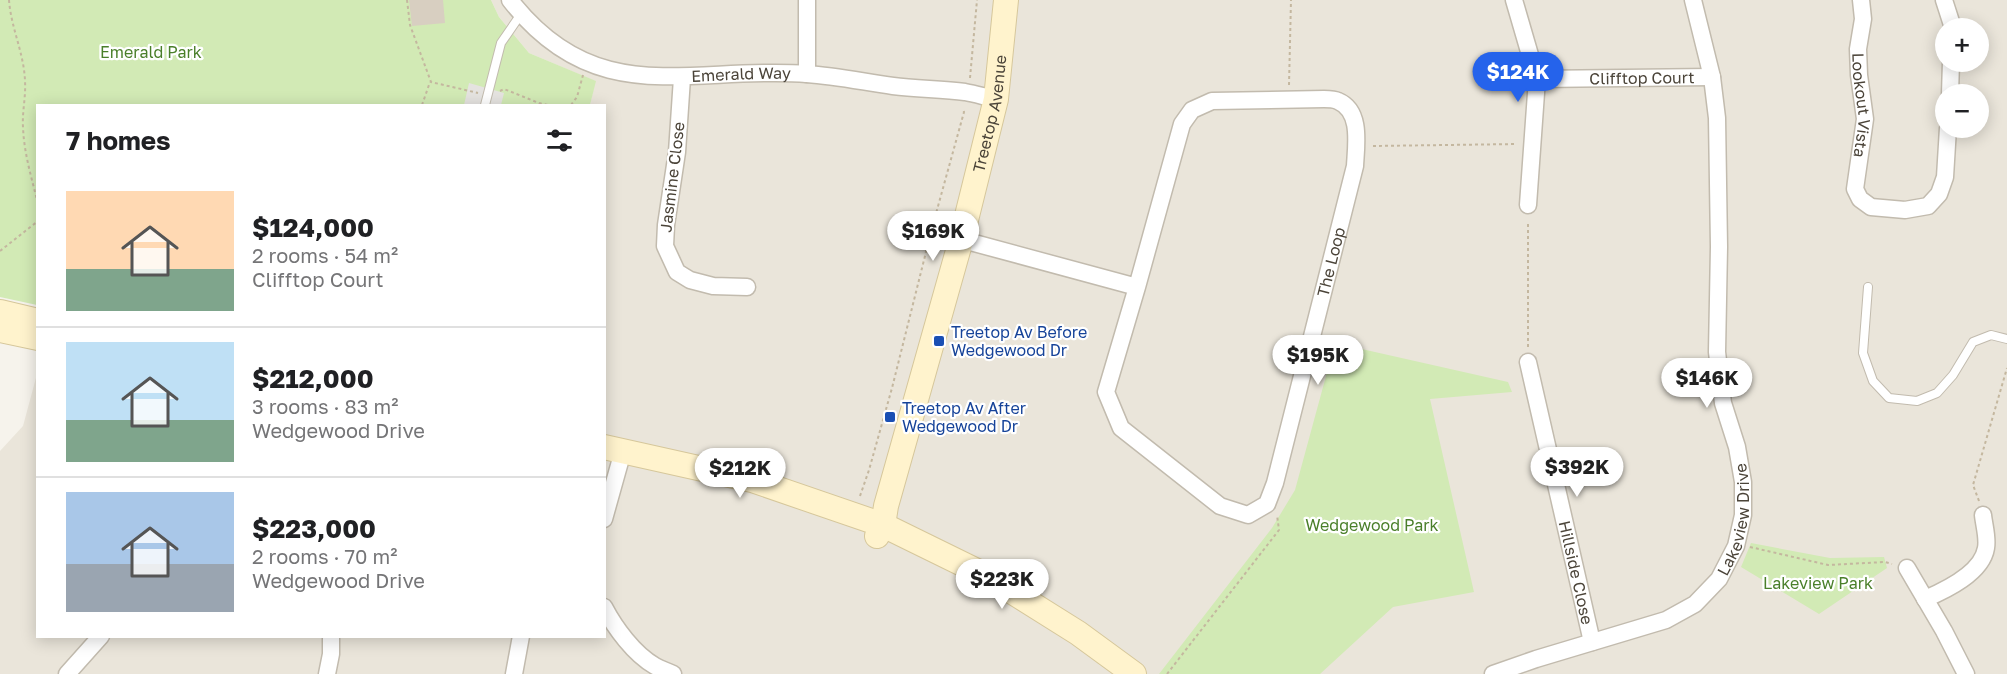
<!DOCTYPE html>
<html lang="en">
<head>
<meta charset="utf-8">
<style>
  body { margin:0; font-family:"Golos Text",sans-serif; background:#f6f6f6; color:#202124; height:100vh; display:flex; flex-direction:column; font-size:22px; white-space:nowrap }
  * { box-sizing:border-box; margin:0 }
  p { font-size:20px; color:#757577 }
  .icon { flex:none; width:33px; height:33px; fill:none; stroke:currentColor; stroke-width:2; stroke-linecap:round; stroke-linejoin:round }
  .map { position:relative; flex:1; overflow:hidden }
  .details { position:absolute; left:36px; top:104px; width:570px; height:534px; display:flex; flex-direction:column; background:#fff; border-radius:0px; box-shadow:0 3px 15px #0003 }
  .details>* { flex:none }
  .buttons { position:absolute; left:1935px; top:18px; display:grid; gap:12px }
  .buttons a { display:grid; place-items:center; width:54px; height:54px; border-radius:50%; background:#fff; box-shadow:0 3px 15px #0003; font-size:30px }
  .price { position:absolute; translate:-50% -51px; padding:0 14px; border-radius:21px; background:#fff; color:#222; font-size:20px; line-height:39px; filter:drop-shadow(0 2px 3px #0008) }
  .price::after { content:''; position:absolute; left:50%; top:36px; width:18px; height:14px; margin-left:-9px; background:inherit; clip-path:polygon(0 0,100% 0,50% 100%) }
  .price.active { background:#2563eb; color:#fff }
  ul { padding:0; list-style:none }
  li { display:flex; align-items:center; gap:18px; height:150px; padding:0 30px }
  li+li { border-top:2px solid #e0e0e0 }
  li span { display:grid; place-items:center; flex:none; width:168px; height:120px; border-radius:0px; color:#555 }
  li>.icon { margin-inline-start:auto }
  span .icon { width:72px; height:72px; fill:#fffc; stroke-width:1 }
  li b { font-size:26px }
  h2 { display:flex; justify-content:space-between; align-items:center; height:72px; padding:0 30px; font-size:26px }
  .map>svg:first-child { display:block }
  .residential { fill:#eae5da; fill-rule:evenodd }
  .green { fill:#d2eab5 }
  .parking { fill:#e5e3e0 }
  .building { fill:#d8cfc1 }
  .lines { fill:none; stroke-linecap:round; stroke-linejoin:round }
  .lane-casing { stroke:#c2bbae; stroke-width:10 }
  .street-casing { stroke:#c2bbae; stroke-width:19 }
  .secondary-casing { stroke:#d6c79b; stroke-width:26 }
  .path { stroke:#c4b79f; stroke-width:2; stroke-dasharray:3 3; stroke-linecap:butt }
  .lane { stroke:#fff; stroke-width:8 }
  .street { stroke:#fff; stroke-width:16 }
  .secondary { stroke:#fff3cd; stroke-width:24 }
  .transit-dot { fill:#1a4fb4; stroke:#fff; stroke-width:2 }
  .labels { text-anchor:middle; dominant-baseline:central; stroke-width:4.5; stroke-linejoin:round; paint-order:stroke }
  .park-label { font-size:16px; fill:#4a7f2a; stroke:#fff }
  .street-label { font-size:16px; fill:#4b4439; stroke:#fff }
  .transit-label { font-size:16px; fill:#164399; stroke:#fff; text-anchor:start }
</style>
</head>
<body>
<div class="map">
<svg width="2007" height="674" viewBox="0 0 2007 674">
  <rect width="100%" height="100%" fill="#f6f3ec"/>
  <!-- residential -->
  <path class="residential" d="M491 0H2007V674H0V451L23 426 37 374 38 636H604V105H590L595 81 529 53 499 17ZM1946 28H1978V62H1946ZM1946 94H1978V128H1946Z"/>
  <!-- green -->
  <g class="green">
    <path d="M0 0H491L499 17 529 53 596 81 590 105H38L37 305 0 297Z"/>
    <path d="M1335 343 1508 382 1512 392 1430 399 1474 592 1393 607 1320 674H1159L1272 528 1295 490Z"/>
    <path d="M1751 543 1830 558 1884 557 1887 568 1819 614 1741 567Z"/>
  </g>
  <!-- parking -->
  <path class="parking" d="M469 83 504 93 501 105H464Z"/>
  <!-- building -->
  <path class="building" d="M409 0H443L445 23 412 26Z"/>
  <g class="lines">
    <defs>
      <g id="lane">
        <path d="M485 105 501 43 521 14"/>
        <path d="M1868 287 1863 353 1873 381 1889 398 1917 401 1937 393 1953 375 1973 342 1991 335 2007 339"/>
      </g>
      <g id="street">
        <path id="s1" d="M510 0C597 112 691 65 807 74 836 76 864 82 893 86 917 89 941 89 965 92 976 94 986 97 996 99"/>
        <path d="M1514 0 1537 79 1528 205"/>
        <path id="s2" d="M1861 0 1863 19 1858 49 1859 75 1865 119 1855 189 1860 199 1871 207 1905 210 1928 206 1939 194 1945 177 1948 128"/>
        <path d="M1944 0 1953 28"/>
        <path d="M807 74V0"/>
        <path d="M682 78 677 152 666 225 665 246 677 272 690 280 713 286 747 287"/>
        <path id="s3" d="M1537 79 1712 77"/>
        <path d="M1950 94 1951 62"/>
        <path id="s4" d="M952 237 1137 287 1106 392 1121 428 1220 506 1248 515 1267 504 1275 483 1355 166C1356 145 1362 111 1338 101 1334 99 1328 99 1324 99L1212 101 1192 110 1182 124 1137 287"/>
        <path id="s5" d="M1528 362 1592 642"/>
        <path d="M604 519 623 451"/>
        <path d="M1907 568 1944 631 1966 674"/>
        <path d="M1925 599C1946 590 1982 573 1986 548 1988 538 1984 525 1983 515"/>
        <path d="M604 607C615 628 634 654 655 666 660 669 667 671 673 674"/>
        <path d="M67 674 101 636"/>
        <path d="M327 674 331 654V636"/>
        <path d="M514 674 521 636"/>
        <path id="s6" d="M1493 674 1536 659 1666 620 1695 604 1719 579 1736 546 1743 515V482L1737 447 1723 403 1717 352 1719 247 1717 118 1712 77 1693 0"/>
      </g>
      <g id="secondary">
        <path d="M0 312 38 321"/>
        <path d="M0 330 38 338"/>
        <path d="M604 447 752 480 883 525 987 576 1078 633 1134 674"/>
        <path id="s7" d="M877 536 883 525 886 506 961 240 996 99 1006 0"/>
      </g>
    </defs>
    <!-- lane casing -->
    <use href="#lane" class="lane-casing"/>
    <!-- street casing -->
    <use href="#street" class="street-casing"/>
    <!-- secondary casing -->
    <use href="#secondary" class="secondary-casing"/>
    <!-- path -->
    <g class="path">
      <path d="M9 0C11 28 24 53 25 81 26 97 22 112 23 127 24 154 32 179 38 204"/>
      <path d="M407 0 410 25 431 82 478 93"/>
      <path d="M970 78 977 0"/>
      <path d="M1289 85 1291 0"/>
      <path d="M500 91 504 89 539 103 548 105"/>
      <path d="M422 105 430 82"/>
      <path d="M571 105 577 97 583 75"/>
      <path d="M1373 146 1517 144"/>
      <path d="M0 251 38 221"/>
      <path d="M1528 347V221"/>
      <path d="M860 496 869 470 892 388 932 228 964 112 963 108"/>
      <path d="M1979 501 1973 485 2007 368"/>
      <path d="M1750 547 1828 565 1885 562 1892 564"/>
      <path d="M1167 674 1279 530 1277 515"/>
    </g>
    <!-- lane -->
    <use href="#lane" class="lane"/>
    <!-- street -->
    <use href="#street" class="street"/>
    <!-- secondary -->
    <use href="#secondary" class="secondary"/>
  </g>
  <!-- markers -->
  <g class="transit-dot">
    <rect x="933" y="335" width="12" height="12" rx="3"/>
    <rect x="884" y="411" width="12" height="12" rx="3"/>
  </g>
  <g class="labels">
    <!-- park labels -->
    <g class="park-label">
      <text x="151" y="52">Emerald Park</text>
      <text x="1372" y="525">Wedgewood Park</text>
      <text x="1818" y="583">Lakeview Park</text>
    </g>
    <!-- street labels -->
    <g class="street-label">
      <text stroke="none"><textPath href="#s1" startOffset="256">Emerald Way</textPath></text>
      <text stroke="none"><textPath href="#s3" startOffset="105">Clifftop Court</textPath></text>
      <text stroke="none"><textPath href="#s2" startOffset="106">Lookout Vista</textPath></text>
      <text stroke="none"><textPath href="#s7" startOffset="438">Treetop Avenue</textPath></text>
      <text transform="translate(672 177) rotate(-83)">Jasmine Close</text>
      <text stroke="none"><textPath href="#s4" startOffset="768">The Loop</textPath></text>
      <text stroke="none"><textPath href="#s6" startOffset="312">Lakeview Drive</textPath></text>
      <text stroke="none"><textPath href="#s5" startOffset="216">Hillside Close</textPath></text>
    </g>
    <!-- transit labels -->
    <g class="transit-label">
      <text x="951" y="332">Treetop Av Before<tspan x="951" dy="18">Wedgewood Dr</tspan></text>
      <text x="902" y="408">Treetop Av After<tspan x="902" dy="18">Wedgewood Dr</tspan></text>
    </g>
  </g>
</svg>
<div class="buttons">
<a>+</a>
<a>−</a>
</div>
<b class="price active" style="left:1518px;top:103px">$124K</b>
<b class="price" style="left:933px;top:262px">$169K</b>
<b class="price" style="left:1318px;top:386px">$195K</b>
<b class="price" style="left:1707px;top:409px">$146K</b>
<b class="price" style="left:1577px;top:498px">$392K</b>
<b class="price" style="left:740px;top:499px">$212K</b>
<b class="price" style="left:1002px;top:610px">$223K</b>
<section class="details">
<h2>7 homes<svg class="icon" aria-label="filters" viewBox="0 0 24 24"><path d="M4 7h16M4 17h16"/><circle cx="9" cy="7" r="2"/><circle cx="15" cy="17" r="2"/></svg></h2>
<ul>
<li><span style="background:linear-gradient(#ffd9b3 65%,#7fa58c 0)"><svg class="icon" aria-label="home" viewBox="0 0 24 24"><path d="M3 11l9-7 9 7M6 9v11h12V9"/></svg></span><div><b>$124,000</b><p>2 rooms · 54 m²</p><p>Clifftop Court</p></div></li>
<li><span style="background:linear-gradient(#bfe0f5 65%,#7fa58c 0)"><svg class="icon" aria-label="home" viewBox="0 0 24 24"><path d="M3 11l9-7 9 7M6 9v11h12V9"/></svg></span><div><b>$212,000</b><p>3 rooms · 83 m²</p><p>Wedgewood Drive</p></div></li>
<li><span style="background:linear-gradient(#a9c7e8 60%,#9aa5b1 0)"><svg class="icon" aria-label="home" viewBox="0 0 24 24"><path d="M3 11l9-7 9 7M6 9v11h12V9"/></svg></span><div><b>$223,000</b><p>2 rooms · 70 m²</p><p>Wedgewood Drive</p></div></li>
</ul>
</section>
</div>
</body>
</html>
